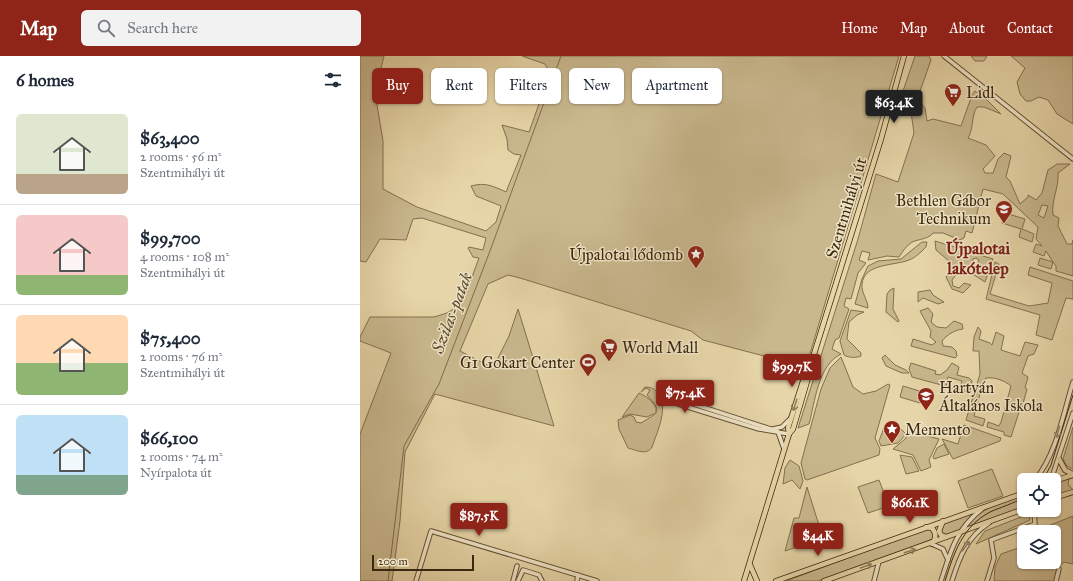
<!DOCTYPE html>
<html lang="en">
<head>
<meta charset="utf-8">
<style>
  body { margin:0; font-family:"IM FELL Great Primer",serif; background:#f2f2f3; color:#1f2937; height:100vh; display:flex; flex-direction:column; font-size:15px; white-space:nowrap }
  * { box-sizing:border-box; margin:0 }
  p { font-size:13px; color:#747a83 }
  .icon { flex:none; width:22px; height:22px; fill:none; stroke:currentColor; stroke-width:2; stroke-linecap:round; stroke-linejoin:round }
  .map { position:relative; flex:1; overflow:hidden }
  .panel { display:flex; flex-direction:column; background:#fff; width:360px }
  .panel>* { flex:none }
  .banner { position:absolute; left:12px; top:12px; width:380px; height:36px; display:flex; gap:8px }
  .fabs { position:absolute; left:657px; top:417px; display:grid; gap:8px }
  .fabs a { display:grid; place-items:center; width:44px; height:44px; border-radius:6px; background:#fff; box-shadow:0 1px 3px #0004; font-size:20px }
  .scale { position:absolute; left:12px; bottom:10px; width:102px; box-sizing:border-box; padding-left:4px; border:2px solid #3c280e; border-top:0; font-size:11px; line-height:14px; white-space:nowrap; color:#3c280e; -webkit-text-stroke:3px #efe4c6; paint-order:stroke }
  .price { position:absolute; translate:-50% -34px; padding:0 9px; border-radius:4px; background:#8f2418; color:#fff; font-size:13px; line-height:26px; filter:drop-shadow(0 1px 2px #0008) }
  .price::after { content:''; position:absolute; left:50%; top:24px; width:12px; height:9px; margin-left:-6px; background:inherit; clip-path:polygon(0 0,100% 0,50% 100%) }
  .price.selected { background:#222; color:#fff }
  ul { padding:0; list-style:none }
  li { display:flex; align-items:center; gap:12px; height:100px; padding:0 16px }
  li+li { border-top:1px solid #e0e1e3 }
  li span { display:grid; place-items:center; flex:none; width:112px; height:80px; border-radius:6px; color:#555 }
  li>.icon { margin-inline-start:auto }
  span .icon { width:48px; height:48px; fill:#fffc; stroke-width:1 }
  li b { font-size:17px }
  h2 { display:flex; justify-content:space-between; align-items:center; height:48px; padding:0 16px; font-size:17px }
  .pill { padding:0 14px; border-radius:6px; background:#fff; box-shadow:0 1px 3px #0004; font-size:14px; line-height:36px }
  .pill.selected { background:#8f2418; color:#fff }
  header { display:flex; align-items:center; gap:24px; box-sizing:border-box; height:56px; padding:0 20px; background:#8f2418; color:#fff }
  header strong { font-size:19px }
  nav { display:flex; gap:22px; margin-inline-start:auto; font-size:14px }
  .search { width:280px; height:36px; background:#f2f2f3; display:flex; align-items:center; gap:10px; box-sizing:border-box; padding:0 14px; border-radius:6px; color:#747a83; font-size:15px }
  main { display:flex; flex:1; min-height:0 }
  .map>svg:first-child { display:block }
  .green { fill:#c9b88e; stroke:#82704e; fill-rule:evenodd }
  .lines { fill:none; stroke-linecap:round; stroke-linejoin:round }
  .stream { stroke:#7f6c4b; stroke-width:1 }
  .minor-casing { stroke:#665334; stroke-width:5.5 }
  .major-casing { stroke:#3c280e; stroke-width:6 }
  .minor { stroke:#efe4c6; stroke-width:3.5 }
  .major { stroke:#e6d5a8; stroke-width:4.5 }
  .tram { stroke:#3c280e; stroke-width:1 }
  .oneway { stroke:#917e5b }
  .oneway2 { stroke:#96866a }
  .labels { text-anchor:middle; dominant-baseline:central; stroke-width:3; stroke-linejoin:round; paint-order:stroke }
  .poi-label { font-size:16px; fill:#3c280e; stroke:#efe4c6; text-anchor:start }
  .street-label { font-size:16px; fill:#3c280e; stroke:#efe4c6 }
  .neighbourhood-label { font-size:17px; font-weight:bold; fill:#7a1f14; stroke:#efe4c6 }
  .water-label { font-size:17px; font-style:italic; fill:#5e4a2d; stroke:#efe4c6 }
</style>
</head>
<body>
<header>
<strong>Map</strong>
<div class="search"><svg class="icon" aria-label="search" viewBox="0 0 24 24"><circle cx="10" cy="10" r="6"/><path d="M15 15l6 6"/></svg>Search here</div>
<nav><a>Home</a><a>Map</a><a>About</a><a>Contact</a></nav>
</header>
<main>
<section class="panel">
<h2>6 homes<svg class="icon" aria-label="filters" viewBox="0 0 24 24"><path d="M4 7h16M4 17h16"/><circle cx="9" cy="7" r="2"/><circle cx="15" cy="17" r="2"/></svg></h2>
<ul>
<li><span style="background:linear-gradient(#dfe7d0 75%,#b9a48a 0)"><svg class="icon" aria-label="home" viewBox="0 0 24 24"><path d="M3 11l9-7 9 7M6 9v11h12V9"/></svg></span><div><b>$63,400</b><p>2 rooms · 56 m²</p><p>Szentmihályi út</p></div></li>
<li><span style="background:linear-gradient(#f6c9c9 75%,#8fb573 0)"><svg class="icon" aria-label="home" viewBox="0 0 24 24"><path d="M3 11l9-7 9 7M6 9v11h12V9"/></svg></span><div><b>$99,700</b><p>4 rooms · 108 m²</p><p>Szentmihályi út</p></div></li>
<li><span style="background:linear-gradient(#ffd9b3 60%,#8fb573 0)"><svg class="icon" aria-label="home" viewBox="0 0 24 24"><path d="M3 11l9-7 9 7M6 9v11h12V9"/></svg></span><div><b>$75,400</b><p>2 rooms · 76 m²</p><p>Szentmihályi út</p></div></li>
<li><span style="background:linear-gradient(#bfe0f5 75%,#7fa58c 0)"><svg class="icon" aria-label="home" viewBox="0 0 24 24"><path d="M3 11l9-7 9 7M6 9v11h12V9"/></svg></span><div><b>$66,100</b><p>2 rooms · 74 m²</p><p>Nyírpalota út</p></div></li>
</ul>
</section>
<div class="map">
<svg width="713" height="525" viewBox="0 0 713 525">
  <rect width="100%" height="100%" fill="#e6d5a8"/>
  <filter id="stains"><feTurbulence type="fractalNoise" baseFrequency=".005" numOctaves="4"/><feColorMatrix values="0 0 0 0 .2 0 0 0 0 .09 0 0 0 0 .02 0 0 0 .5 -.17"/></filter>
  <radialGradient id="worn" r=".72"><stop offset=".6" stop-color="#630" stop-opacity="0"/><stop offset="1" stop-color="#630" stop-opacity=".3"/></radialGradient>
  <!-- green -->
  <g class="green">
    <path d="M0 0H24L15 37 23 85V133L57 151 126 175 136 166 141 150 116 140 111 130C125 126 133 130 146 136L161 99 154 98 148 94 147 83 142 69 169 76 190 17 185 8 162 0H539L446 311 343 284 331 275 160 222 148 219 128 228 100 295 133 312 149 280 158 253 194 370 75 338 45 396 40 465 32 525H0V378L31 297 0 285V281L10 261H74L87 257 102 248 119 202 113 201 108 192 109 191 123 194 126 182 62 162 53 163 46 184 20 183 6 206 0 205Z"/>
    <path d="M555 0H569L571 4 558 41 553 48 544 46 542 38Z"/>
    <path d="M611 0H627L624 5H615Z"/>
    <path d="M651 0H713V68L697 58 688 44 679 41 671 45H666L660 38 657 26 665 12Z"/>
    <path d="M615 35 625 42 641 58 624 51H617C611 60 614 72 608 82L626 89 635 100 623 113 625 117H633L638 103 644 97 651 100 646 121 650 125 660 148 668 141V139L676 144 682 137 688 114 697 108H710L698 117C699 132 691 145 693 159L699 162 698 170 707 188H712L713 184V220L696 215V210L693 206 691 213 678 209 680 202 693 206 686 195 684 200 673 196 676 188 682 190 676 183 678 171 643 138 623 133 612 177 606 175 604 182 600 184 583 177H573C569 183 559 183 552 186 546 190 543 195 539 201L527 200 508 204 510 197 502 195 499 204 506 207 498 217 491 243 486 242 484 250 489 253 479 282 475 284 472 293 481 298C458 309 455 346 449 368L438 372 498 183 516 118 538 126 554 77 551 56 560 46 565 52 567 65 573 63 601 70 612 39ZM682 149 688 150 684 162 678 159Z"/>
    <path d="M645 157 665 163 662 173 674 178 672 186 659 181 661 173 642 167Z"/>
    <path d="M575 185 633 203 625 226 611 217 618 210 619 204 616 202 613 203 612 208 599 215 592 224 593 230 599 232 604 227 611 229 603 237 592 233 586 221 593 212 589 205 576 194Z"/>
    <path d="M562 186H567L566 191C561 196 555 202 549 204 534 210 504 207 502 228 501 237 508 244 508 252L495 248 502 223 508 210 518 205 541 203Z"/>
    <path d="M635 206 639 208 630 238 669 250 688 247 692 227 668 219 670 211 713 225V243L706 242 692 284 676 279 680 259 626 243Z"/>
    <path d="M534 232 533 253 539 265 538 266 526 256 527 238 530 234Z"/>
    <path d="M570 234 573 239 584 246 578 248 563 242 558 246V236Z"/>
    <path d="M568 252 573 258 571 266 577 271 586 272 594 265 602 268 603 273C594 274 587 279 582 285L583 290 592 291 596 295 597 300 595 302 551 290 553 283 572 289 576 286 570 281 571 275 560 255Z"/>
    <path d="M491 254 504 256 497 259 489 266 487 283 501 297V300C496 302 489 302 484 299L480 285Z"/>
    <path d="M618 271 621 275 619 283 630 287 632 289 636 276 644 280 641 294 660 300 665 286 678 289 674 298 668 300 662 317 668 321 665 332 667 333 661 355 653 353 659 356 651 381 644 379V376L627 371 628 366 639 370 641 366 651 330C644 324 634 321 626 322L623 327 614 360 625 363 623 370 606 364 620 318 619 295H613L614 281Z"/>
    <path d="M525 299 535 309 546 314 549 317H542L526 310 522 302Z"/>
    <path d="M481 301 493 331 503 338 516 335 528 328 530 329 515 382 520 393 519 399 447 424 445 423 441 407 461 333 470 312Z"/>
    <path d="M551 307 576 315 575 318 580 319 587 314 592 307 599 311 597 319 609 322 612 325 610 335 607 336 552 321 549 313ZM588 321 602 325 600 332 586 329Z"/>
    <path d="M543 330 563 336 560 347 540 341Z"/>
    <path d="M285 331C290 331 293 332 297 336 310 350 297 376 292 391 287 400 276 394 268 392L259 373 258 364 270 359 274 361 276 366 281 367C298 357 303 356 287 339L290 334 286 332 281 336Z"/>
    <circle cx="312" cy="339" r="5.5"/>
    <path d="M279 337C286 340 293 345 296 352V357L287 361 270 358 262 361Z"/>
    <path d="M525 369 542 374 546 378 538 387 521 390 519 385Z"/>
    <path d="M604 369 641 382 640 385 593 403 582 383 598 388Z"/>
    <path d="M713 371V413L707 410 703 403Z"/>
    <path d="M550 375 579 383 569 404 571 411 561 415 553 399 533 393 545 383Z"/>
    <path d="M584 388 589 398 574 403 573 401 577 392Z"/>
    <path d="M540 399 552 401 559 415 546 418Z"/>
    <path d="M430 404 439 410 443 425 440 433 432 424 423 428 425 412Z"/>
    <path d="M632 413 643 440 608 452 598 425Z"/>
    <path d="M709 422 708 428 713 434 694 441V427Z"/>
    <path d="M519 424 529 450 508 457 498 431Z"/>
    <path d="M447 431 463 482 425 495 434 462H439Z"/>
    <path d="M664 438V452L603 474C622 451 637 448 664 438Z"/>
    <path d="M617 455 610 461 598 476 584 480 579 472 580 469Z"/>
    <path d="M669 460 670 464 616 488 625 475 661 461Z"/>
    <path d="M713 460V508L704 506 699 511 696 525H634L635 511 641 498 664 490V506H694V476H683V472Z"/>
    <path d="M566 473 574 475 573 483 458 525H426Z"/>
  </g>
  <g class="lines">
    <!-- stream -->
    <path class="stream" d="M28 525 44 390 79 328 130 195 201 0"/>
    <defs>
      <g id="minor">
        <path d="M584 0 713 103"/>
        <path d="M321 344 417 375"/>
        <path d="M318 348 399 373 429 378"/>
        <path d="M413 373 422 371 431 362"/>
        <path d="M418 376 424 393"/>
        <path d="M675 424C697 397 703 358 713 326"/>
        <path d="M691 424 713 357"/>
        <path d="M572 488 583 493 588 504"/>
        <path d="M56 525 71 475 237 525"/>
        <path d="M153 525 157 510"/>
        <path d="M158 525 163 514 179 519 182 525"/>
        <path d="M217 525 218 519"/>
        <path d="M514 525 519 505"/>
        <path d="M581 525C591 494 596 473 623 452"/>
        <path d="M592 525C599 502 607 481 629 467"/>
        <path d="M627 525 634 502 631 484 675 468 674 455"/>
        <path d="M696 525 699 513"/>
      </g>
      <g id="major">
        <path d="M429 378 428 372 445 319 449 312"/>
        <path d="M699 403 705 414 713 418"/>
        <path d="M694 425 713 419"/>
        <path d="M694 442 713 436"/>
        <path d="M673 454 674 455"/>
        <path d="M583 465 579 475 581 479 586 481"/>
        <path d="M566 471 572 472C577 478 576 482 572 488"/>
        <path d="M390 509 397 525"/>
        <path d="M384 525 429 378 433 373 448 322 450 311 521 83 544 0"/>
        <path d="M416 525 664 437"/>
        <path d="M464 525 664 453"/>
      </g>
    </defs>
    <!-- minor casing -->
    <use href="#minor" class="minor-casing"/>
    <!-- major casing -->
    <use href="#major" class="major-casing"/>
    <!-- minor -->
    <use href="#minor" class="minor"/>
    <!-- major -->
    <use href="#major" class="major"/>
    <!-- tram -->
    <g class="tram">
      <path d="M683 424 691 409 713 339"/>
      <path d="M585 525C594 497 602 471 630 456 641 451 653 448 664 441"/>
    </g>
  </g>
  <!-- one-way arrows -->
  <defs><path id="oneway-shaft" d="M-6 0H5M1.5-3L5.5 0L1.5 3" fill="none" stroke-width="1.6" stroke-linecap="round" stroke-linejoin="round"/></defs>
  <g class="oneway">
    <use href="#oneway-shaft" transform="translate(435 349) rotate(108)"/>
    <use href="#oneway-shaft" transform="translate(550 495) rotate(-18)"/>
    <use href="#oneway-shaft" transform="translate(506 510) rotate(-20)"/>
  </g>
  <g class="oneway2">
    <use href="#oneway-shaft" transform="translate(698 376) rotate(107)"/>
    <use href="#oneway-shaft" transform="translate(606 490) rotate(-54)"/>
  </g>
  <!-- icons -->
  <defs>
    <symbol id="supermarket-pin" viewBox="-11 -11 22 30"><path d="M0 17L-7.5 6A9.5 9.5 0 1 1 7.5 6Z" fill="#8f2418" stroke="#efe4c6"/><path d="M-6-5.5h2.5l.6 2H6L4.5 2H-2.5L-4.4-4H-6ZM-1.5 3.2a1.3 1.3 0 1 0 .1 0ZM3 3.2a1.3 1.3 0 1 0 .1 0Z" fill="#fff"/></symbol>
    <symbol id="school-pin" viewBox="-11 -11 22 30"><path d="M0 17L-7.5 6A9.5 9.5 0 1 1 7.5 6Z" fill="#8f2418" stroke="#efe4c6"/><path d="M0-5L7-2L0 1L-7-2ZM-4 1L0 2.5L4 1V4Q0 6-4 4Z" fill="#fff"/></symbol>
    <symbol id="sight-pin" viewBox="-11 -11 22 30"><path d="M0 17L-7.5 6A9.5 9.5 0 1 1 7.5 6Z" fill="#8f2418" stroke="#efe4c6"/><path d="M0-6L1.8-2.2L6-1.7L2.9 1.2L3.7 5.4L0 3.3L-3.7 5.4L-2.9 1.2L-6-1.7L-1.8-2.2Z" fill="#fff"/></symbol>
    <symbol id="stadium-pin" viewBox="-11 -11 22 30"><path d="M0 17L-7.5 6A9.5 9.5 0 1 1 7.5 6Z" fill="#8f2418" stroke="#efe4c6"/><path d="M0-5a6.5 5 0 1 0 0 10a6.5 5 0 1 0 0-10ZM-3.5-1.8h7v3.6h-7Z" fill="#fff"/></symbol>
  </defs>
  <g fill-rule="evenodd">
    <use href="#supermarket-pin" x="583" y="26" width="20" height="27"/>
    <use href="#school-pin" x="634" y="143" width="20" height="27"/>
    <use href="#sight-pin" x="326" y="188" width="20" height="27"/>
    <use href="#supermarket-pin" x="239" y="281" width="20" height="27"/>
    <use href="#stadium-pin" x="218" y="296" width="20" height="27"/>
    <use href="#school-pin" x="556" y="330" width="20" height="27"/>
    <use href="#sight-pin" x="522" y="363" width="20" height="27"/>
  </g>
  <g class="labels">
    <!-- poi labels -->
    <g class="poi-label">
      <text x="606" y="36">Lidl</text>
      <text x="631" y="144" text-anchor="end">Bethlen Gábor<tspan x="631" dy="18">Technikum</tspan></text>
      <text x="323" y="198" text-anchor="end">Újpalotai lődomb</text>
      <text x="262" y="291">World Mall</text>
      <text x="215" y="306" text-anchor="end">G1 Gokart Center</text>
      <text x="579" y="331">Hartyán<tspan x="579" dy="18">Általános Iskola</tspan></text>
      <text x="545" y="373">Memento</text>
    </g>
    <!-- street labels -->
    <g class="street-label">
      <text transform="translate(486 152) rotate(-73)">Szentmihályi út</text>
    </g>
    <!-- neighbourhood labels -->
    <g class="neighbourhood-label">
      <text x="618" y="192">Újpalotai<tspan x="618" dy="20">lakótelep</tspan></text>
    </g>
    <!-- water labels -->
    <g class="water-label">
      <text transform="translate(92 257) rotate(-69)">Szilas-patak</text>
    </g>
  </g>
  <rect width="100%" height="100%" filter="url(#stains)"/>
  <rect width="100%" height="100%" fill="url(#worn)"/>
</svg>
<div class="fabs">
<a><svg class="icon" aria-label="locate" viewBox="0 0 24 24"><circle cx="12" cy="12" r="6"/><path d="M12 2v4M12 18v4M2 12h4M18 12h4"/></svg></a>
<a><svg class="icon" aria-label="layers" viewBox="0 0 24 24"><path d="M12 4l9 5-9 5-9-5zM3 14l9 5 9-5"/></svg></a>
</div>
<div class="scale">200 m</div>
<b class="price selected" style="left:534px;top:68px">$63.4K</b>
<b class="price" style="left:432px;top:332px">$99.7K</b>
<b class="price" style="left:325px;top:358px">$75.4K</b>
<b class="price" style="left:550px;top:468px">$66.1K</b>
<b class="price" style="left:119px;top:481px">$87.5K</b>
<b class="price" style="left:458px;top:501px">$44K</b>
<div class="banner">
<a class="pill selected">Buy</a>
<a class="pill">Rent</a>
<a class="pill">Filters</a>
<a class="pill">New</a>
<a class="pill">Apartment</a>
</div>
</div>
</main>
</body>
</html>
